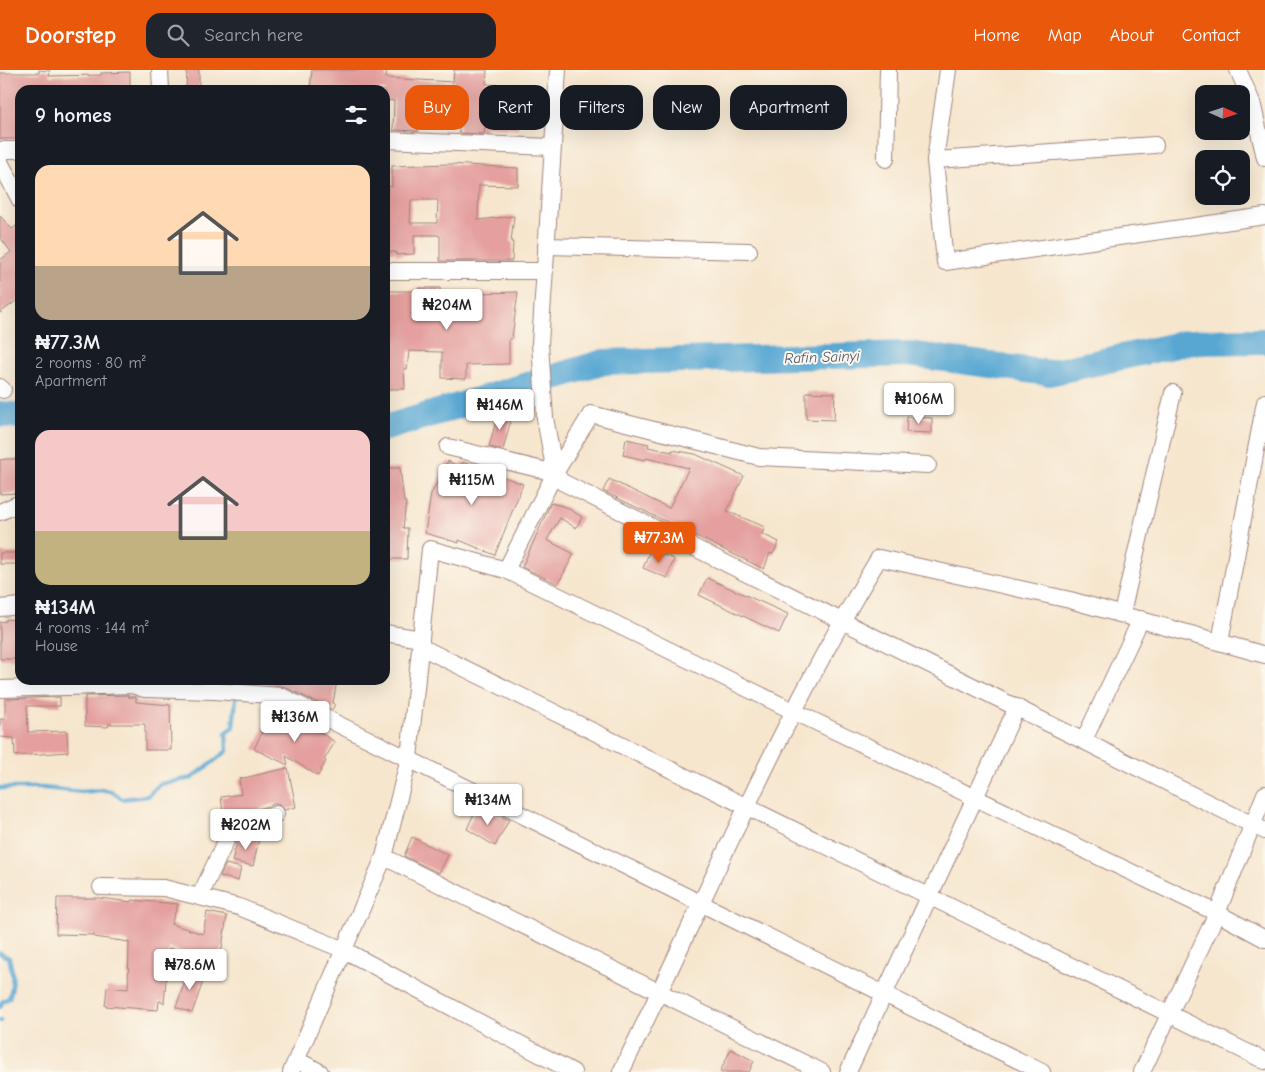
<!DOCTYPE html>
<html lang="en">
<head>
<meta charset="utf-8">
<style>
  body { margin:0; font-family:"Comic Neue",sans-serif; background:#20242c; color:#f1f3f6; height:100vh; display:flex; flex-direction:column; font-size:19px; white-space:nowrap }
  * { box-sizing:border-box; margin:0 }
  p { font-size:16px; color:#9ea1a6 }
  .icon { flex:none; width:28px; height:28px; fill:none; stroke:currentColor; stroke-width:2; stroke-linecap:round; stroke-linejoin:round }
  .map { position:relative; flex:1; overflow:hidden }
  .sheet { position:absolute; left:15px; top:15px; width:375px; height:600px; display:flex; flex-direction:column; background:#171b24; border-radius:15px; box-shadow:0 5px 20px #0002 }
  .sheet>* { flex:none }
  .top-card { position:absolute; left:405px; top:15px; width:475px; height:45px; display:flex; gap:10px }
  .needle { width:32px; rotate:93deg }
  .buttons { position:absolute; left:1195px; top:15px; display:grid; gap:10px }
  .buttons a { display:grid; place-items:center; width:55px; height:55px; border-radius:10px; background:#171b24; box-shadow:0 5px 20px #0002; font-size:25px }
  .price { position:absolute; translate:-50% -42px; padding:0 11px; border-radius:5px; background:#fff; color:#222; font-size:16px; line-height:32px; filter:drop-shadow(0 1px 2px #0008) }
  .price::after { content:''; position:absolute; left:50%; top:30px; width:15px; height:11px; margin-left:-8px; background:inherit; clip-path:polygon(0 0,100% 0,50% 100%) }
  .price.active { background:#ea580c; color:#fff }
  ul { padding:0; list-style:none }
  li { display:grid; align-content:center; gap:10px; height:265px; padding:0 20px }
  li span { display:grid; place-items:center; height:155px; border-radius:15px; color:#555 }
  li>.icon { margin-inline-start:auto }
  span .icon { width:90px; height:90px; fill:#fffc; stroke-width:1 }
  li b { font-size:21px }
  h2 { display:flex; justify-content:space-between; align-items:center; height:60px; padding:0 20px; font-size:21px }
  .chip { padding:0 18px; border-radius:15px; background:#171b24; box-shadow:0 5px 20px #0002; font-size:18px; line-height:45px }
  .chip.active { background:#ea580c; color:#fff }
  header { display:flex; align-items:center; gap:30px; box-sizing:border-box; height:70px; padding:0 25px; background:#ea580c; color:#fff }
  header strong { font-size:24px }
  nav { display:flex; gap:28px; margin-inline-start:auto; font-size:18px }
  .search { width:350px; height:45px; background:#20242c; display:flex; align-items:center; gap:12px; box-sizing:border-box; padding:0 18px; border-radius:15px; color:#9ea1a6; font-size:19px }
  .map>svg:first-child { display:block }
  .lines { fill:none; stroke-linecap:round; stroke-linejoin:round }
  .stream { stroke:#59a7d3; stroke-width:4.5 }
  .river { stroke:#59a7d3; stroke-width:26 }
  .building { fill:#e49f9e; fill-rule:evenodd }
  .minor-casing { stroke:#a0827c; stroke-width:18 }
  .minor { stroke:#fff; stroke-width:16 }
  .labels { text-anchor:middle; dominant-baseline:central; stroke-width:4; stroke-linejoin:round; paint-order:stroke }
  .water-label { font-size:15px; font-style:italic; fill:#50556e; stroke:#fbf7ec }
</style>
</head>
<body>
<header>
<strong>Doorstep</strong>
<div class="search"><svg class="icon" aria-label="search" viewBox="0 0 24 24"><circle cx="10" cy="10" r="6"/><path d="M15 15l6 6"/></svg>Search here</div>
<nav><a>Home</a><a>Map</a><a>About</a><a>Contact</a></nav>
</header>
<div class="map">
<svg width="1265" height="1002" viewBox="0 0 1265 1002">
  <rect width="100%" height="100%" fill="#fbf7ec"/>
  <filter id="ink" filterUnits="userSpaceOnUse"><feTurbulence type="fractalNoise" baseFrequency=".02" numOctaves="2"/><feDisplacementMap in="SourceGraphic" scale="10" xChannelSelector="R" yChannelSelector="G"/><feConvolveMatrix kernelMatrix="1 2 1 2 8 2 1 2 1" color-interpolation-filters="sRGB"/></filter>
  <filter id="wash" filterUnits="userSpaceOnUse"><feTurbulence type="fractalNoise" baseFrequency=".0096" numOctaves="4" result="noise"/><feDisplacementMap in="SourceGraphic" scale="20" xChannelSelector="R" yChannelSelector="G"/><feGaussianBlur stdDeviation="1.12" result="paint"/><feColorMatrix in="noise" values="0 0 0 0 0 0 0 0 0 0 0 0 0 0 0 0 0 1.4 0 .05"/><feComposite in="paint" operator="in"/></filter>
  <g filter="url(#wash)">
    <rect width="100%" height="100%" fill="#f6e6ce"/>
    <g class="lines">
      <!-- stream -->
      <g class="stream">
        <path d="M0 718H44L82 722 102 720 111 721 122 729 148 726 160 714 192 708 227 681 226 663 233 657 238 610"/>
        <path d="M0 883 9 888C13 903 14 914 9 928L3 931 0 937"/>
        <path d="M0 950V951"/>
      </g>
      <!-- river -->
      <g class="river">
        <path d="M0 344 20 346"/>
        <path d="M385 358 604 292 908 284 1049 303 1190 272 1265 271"/>
      </g>
    </g>
    <g id="blocks">
      <!-- building -->
      <g class="building">
        <path d="M39 0 50 1 49 6 101 5V3L130 2V20H20V69H0V3H39Z"/>
        <path d="M187 0H199V20H186Z"/>
        <path d="M312 0H387L386 8 453 12 454 0H487L486 14 520 16 518 59 485 57 484 64 459 63V50L418 48V61L393 60 394 31 385 30V20H310Z"/>
        <path d="M448 94 518 98V116L479 115 478 150 514 146 511 172H513L512 191H440V166L437 165H414V184L396 185V182H385V146L388 116 392 117V96ZM411 130H438L437 153H410Z"/>
        <path d="M0 146 12 159 20 153V228L0 243V190L11 182 0 167Z"/>
        <path d="M418 218H440V229H478V223L518 222 512 268 509 269V294L466 295V309L442 308V282L409 281 407 299H404L405 319H385V221H418Z"/>
        <path d="M806 322 835 323 834 350 806 349Z"/>
        <path d="M498 343 512 346 503 380 489 377Z"/>
        <path d="M907 347 932 348V363L906 362Z"/>
        <path d="M626 369 649 374 648 377 672 382V380L695 384 744 406 727 441 765 457 762 464 779 472 773 484 770 483 764 499 603 421 609 409 669 438 689 398 646 388 645 390 623 385Z"/>
        <path d="M6 389H20V423L0 424V390Z"/>
        <path d="M448 391 460 397 463 392 523 414 495 485 459 470V473L425 463 431 424Z"/>
        <path d="M385 398H400L404 432H406L403 458H408L407 489H385Z"/>
        <path d="M551 433 566 437 582 447 576 458 560 448 547 470 574 484 558 514 522 497Z"/>
        <path d="M650 480 674 489 667 508 643 498Z"/>
        <rect x="0" y="483" width="20" height="11"/>
        <path d="M707 508 788 544 779 563 699 525Z"/>
        <path d="M6 549 19 550 20 589H0V552L6 551Z"/>
        <path d="M264 610H337L333 633 335 634 332 640 285 617 264 613Z"/>
        <path d="M128 625V627H136V632L170 635 171 680H145V654H109L108 657 85 656V626Z"/>
        <path d="M60 627V636H27L28 662 67 661 68 682 15 686 14 668 0 667V649H5V629Z"/>
        <path d="M271 643 289 651 290 648 320 659 318 661 335 672 324 690 326 691 318 706 286 686 288 695 254 679Z"/>
        <path d="M288 698 296 737 285 740 278 734H273L224 751 221 727 241 724 239 709Z"/>
        <path d="M477 737 509 750 495 776 467 759Z"/>
        <path d="M244 766 259 769 253 796 232 791 238 768Z"/>
        <path d="M412 767 448 785 439 803 404 786Z"/>
        <path d="M226 794 241 798 238 811 220 806Z"/>
        <path d="M57 828H99L132 832V830L178 834 171 854 203 864 207 842 227 846 221 884 196 880 194 885 169 878 164 933 159 931 158 940 105 936 107 917 128 919 129 872 94 867V865L56 864Z"/>
        <path d="M189 900 205 906 192 943 176 937Z"/>
        <path d="M731 979 754 991 749 1002H720Z"/>
      </g>
    </g>
  </g>
  <g filter="url(#ink)">
    <use href="#blocks" fill-opacity="0" stroke="#a0827c" stroke-width="1"/>
    <g class="lines">
      <defs>
        <g id="minor">
          <path d="M160 0 161 20"/>
          <path d="M558 0 540 274 545 348 555 403 562 412 1265 761"/>
          <path d="M948 0 935 90 945 192 1265 146"/>
          <path d="M1238 0 1252 32 1265 88"/>
          <path d="M385 70 551 77"/>
          <path d="M0 80H20"/>
          <path d="M886 89 888 0"/>
          <path d="M935 90 1155 75"/>
          <path d="M0 92 20 130"/>
          <path d="M546 176 749 181"/>
          <path d="M385 201H544"/>
          <path d="M0 317 3 320"/>
          <path d="M448 377 555 403"/>
          <path d="M0 442 20 433"/>
          <path d="M506 500 555 403 591 344 759 387 928 395"/>
          <path d="M0 538 20 536"/>
          <path d="M1122 543 1173 323"/>
          <path d="M385 563 421 569"/>
          <path d="M1220 572 1265 332"/>
          <path d="M421 577 1265 991"/>
          <path d="M0 619 132 615 144 619 215 621 281 626 1042 1002"/>
          <path d="M1084 670 1141 549"/>
          <path d="M384 787 822 1002"/>
          <path d="M101 817 164 818 239 837 344 880 573 1002"/>
          <path d="M200 826 231 760 276 744"/>
          <path d="M297 990 320 1002"/>
          <path d="M291 1002 384 787 409 688 430 479 506 500 795 642 1217 843 1265 869"/>
          <path d="M621 1002C705 830 779 652 879 488L1070 530 1265 585"/>
          <path d="M848 1002 1017 637"/>
          <path d="M1142 1002 1217 843 1265 724"/>
        </g>
      </defs>
      <!-- minor casing -->
      <use href="#minor" class="minor-casing"/>
      <!-- minor -->
      <use href="#minor" class="minor"/>
    </g>
  </g>
  <g class="labels">
    <!-- water labels -->
    <g class="water-label">
      <text transform="translate(822 287) rotate(-2)">Rafin Sainyi</text>
    </g>
  </g>
</svg>
<div class="buttons">
<a><svg class="needle" viewBox="-14 -14 28 28"><path d="M0-13l5 13h-10z" fill="#e53935"/><path d="M0 13l5-13h-10z" fill="#9ea1a6"/></svg></a>
<a><svg class="icon" aria-label="locate" viewBox="0 0 24 24"><circle cx="12" cy="12" r="6"/><path d="M12 2v4M12 18v4M2 12h4M18 12h4"/></svg></a>
</div>
<b class="price" style="left:447px;top:261px">₦204M</b>
<b class="price" style="left:919px;top:355px">₦106M</b>
<b class="price" style="left:500px;top:361px">₦146M</b>
<b class="price" style="left:472px;top:436px">₦115M</b>
<b class="price active" style="left:659px;top:494px">₦77.3M</b>
<b class="price" style="left:295px;top:673px">₦136M</b>
<b class="price" style="left:488px;top:756px">₦134M</b>
<b class="price" style="left:246px;top:781px">₦202M</b>
<b class="price" style="left:190px;top:921px">₦78.6M</b>
<div class="top-card">
<a class="chip active">Buy</a>
<a class="chip">Rent</a>
<a class="chip">Filters</a>
<a class="chip">New</a>
<a class="chip">Apartment</a>
</div>
<section class="sheet">
<h2>9 homes<svg class="icon" aria-label="filters" viewBox="0 0 24 24"><path d="M4 7h16M4 17h16"/><circle cx="9" cy="7" r="2"/><circle cx="15" cy="17" r="2"/></svg></h2>
<ul>
<li><span style="background:linear-gradient(#ffd9b3 65%,#b9a48a 0)"><svg class="icon" aria-label="home" viewBox="0 0 24 24"><path d="M3 11l9-7 9 7M6 9v11h12V9"/></svg></span><div><b>₦77.3M</b><p>2 rooms · 80 m²</p><p>Apartment</p></div></li>
<li><span style="background:linear-gradient(#f6c9c9 65%,#c2b280 0)"><svg class="icon" aria-label="home" viewBox="0 0 24 24"><path d="M3 11l9-7 9 7M6 9v11h12V9"/></svg></span><div><b>₦134M</b><p>4 rooms · 144 m²</p><p>House</p></div></li>
</ul>
</section>
</div>
</body>
</html>
